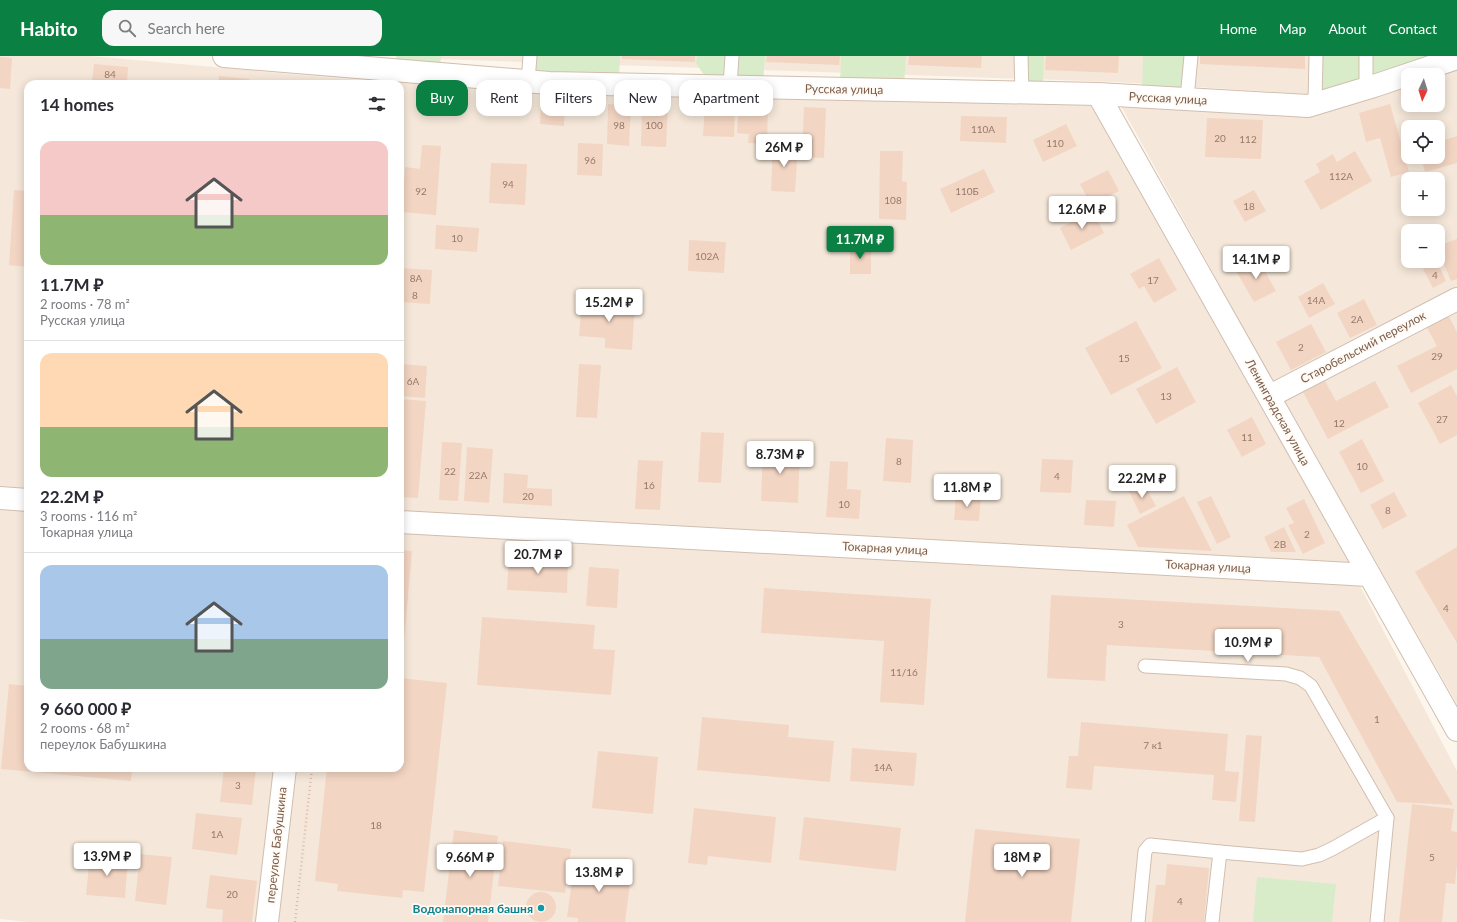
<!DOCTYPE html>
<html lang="en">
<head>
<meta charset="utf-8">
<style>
  body { margin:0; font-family:Lato,sans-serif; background:#f7f7f7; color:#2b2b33; height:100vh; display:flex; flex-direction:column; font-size:15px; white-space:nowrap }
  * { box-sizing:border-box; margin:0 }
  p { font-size:13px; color:#7c7c81 }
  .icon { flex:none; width:22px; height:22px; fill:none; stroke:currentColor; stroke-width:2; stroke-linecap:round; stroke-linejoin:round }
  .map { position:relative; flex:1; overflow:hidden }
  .drawer { position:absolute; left:24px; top:24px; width:380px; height:692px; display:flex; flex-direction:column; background:#fff; border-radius:12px; box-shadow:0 2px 10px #0003 }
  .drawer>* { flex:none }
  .hud { position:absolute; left:416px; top:24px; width:380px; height:36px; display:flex; gap:8px }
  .needle { width:26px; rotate:184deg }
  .buttons { position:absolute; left:1401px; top:12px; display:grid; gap:8px }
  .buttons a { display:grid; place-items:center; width:44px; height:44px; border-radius:8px; background:#fff; box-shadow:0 2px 10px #0003; font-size:20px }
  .price { position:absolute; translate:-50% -34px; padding:0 9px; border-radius:4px; background:#fff; color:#222; font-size:13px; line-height:26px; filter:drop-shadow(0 1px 2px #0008) }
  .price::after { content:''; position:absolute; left:50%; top:24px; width:12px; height:9px; margin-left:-6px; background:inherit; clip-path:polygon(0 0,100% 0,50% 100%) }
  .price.current { background:#0b8043; color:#fff }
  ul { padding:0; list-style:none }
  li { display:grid; align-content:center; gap:8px; height:212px; padding:0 16px }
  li+li { border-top:1px solid #e1e1e2 }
  li span { display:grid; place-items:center; height:124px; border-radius:12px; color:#555 }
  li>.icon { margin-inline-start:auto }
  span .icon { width:72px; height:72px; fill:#fffc; stroke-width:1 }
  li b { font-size:17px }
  h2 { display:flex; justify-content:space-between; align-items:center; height:48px; padding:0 16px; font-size:17px }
  .chip { padding:0 14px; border-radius:12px; background:#fff; box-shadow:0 2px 10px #0003; font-size:14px; line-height:36px }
  .chip.current { background:#0b8043; color:#fff }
  header { display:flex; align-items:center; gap:24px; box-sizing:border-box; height:56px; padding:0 20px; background:#0b8043; color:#fff }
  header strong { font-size:19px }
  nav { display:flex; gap:22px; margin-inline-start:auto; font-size:14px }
  .search { width:280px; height:36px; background:#f7f7f7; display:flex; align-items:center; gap:10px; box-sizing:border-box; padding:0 14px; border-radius:12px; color:#7c7c81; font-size:15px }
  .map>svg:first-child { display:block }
  .residential { fill:#f5e8da; fill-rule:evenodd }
  .green { fill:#d8ecc9 }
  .building { fill:#f3d5c3 }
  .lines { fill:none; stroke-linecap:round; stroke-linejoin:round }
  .lane-casing { stroke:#d1beb0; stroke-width:15 }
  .street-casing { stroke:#d1beb0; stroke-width:24 }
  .path { stroke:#d9b8a5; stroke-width:2.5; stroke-dasharray:1 3; stroke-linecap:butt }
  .lane { stroke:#fff; stroke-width:13 }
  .street { stroke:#fff; stroke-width:22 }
  .culture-dot { fill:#0f9aa8; stroke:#fffaf3; stroke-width:1.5 }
  .labels { text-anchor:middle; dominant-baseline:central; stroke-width:3.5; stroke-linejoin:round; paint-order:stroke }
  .number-label { font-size:10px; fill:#987a6a }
  .street-label { font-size:12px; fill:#7a5c4d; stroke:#fffaf3 }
  .culture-label { font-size:12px; font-weight:bold; fill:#0d838f; stroke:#fffaf3; text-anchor:end }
</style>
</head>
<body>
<header>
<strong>Habito</strong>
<div class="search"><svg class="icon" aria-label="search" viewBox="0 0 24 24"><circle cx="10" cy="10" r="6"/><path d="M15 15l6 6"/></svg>Search here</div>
<nav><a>Home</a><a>Map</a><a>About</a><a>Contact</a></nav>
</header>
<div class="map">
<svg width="1457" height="866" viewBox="0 0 1457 866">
  <rect width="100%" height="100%" fill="#fdf6ec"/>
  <!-- residential -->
  <g class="residential">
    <path d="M0 0H91L380 26V28H28V432L0 430Z"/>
    <path d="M405 0H1435L1307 38 1116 26 405 2Z"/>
    <path d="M1457 9V234L1273 326 1120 48 1312 58 1408 26V49H1438V19ZM1408 71H1438V101H1408ZM1408 123H1438V153H1408ZM1408 175H1438V205H1408Z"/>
    <path d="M397 26 639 38 1095 48 1350 507 400 456V28H397Z"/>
    <path d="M1457 249V648L1282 341Z"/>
    <path d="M0 453 28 455V712H400V476L1360 530 1457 715V866H28L0 863Z"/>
  </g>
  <!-- green -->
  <g class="green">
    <path d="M396 0H441L440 10 398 8Z"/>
    <path d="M524 0H620L619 22 523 20Z"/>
    <path d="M697 0H765L763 26 710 28 696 7Z"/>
    <path d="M841 0H906L904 29 840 27Z"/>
    <path d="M1028 0H1044L1043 28H1027Z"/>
    <path d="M1143 0H1188L1185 32 1142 30Z"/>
    <path d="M1319 0H1452L1318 43Z"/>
    <path d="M1257 821 1336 828 1332 866H1253Z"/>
  </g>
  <!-- building -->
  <g class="building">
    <path d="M622 0H695V6L622 3Z"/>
    <path d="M767 0H840L839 9 766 6Z"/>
    <path d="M909 0H982L981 12 908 9Z"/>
    <path d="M1046 0H1119L1118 17 1045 14Z"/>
    <path d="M1200 0H1305V13L1200 8Z"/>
    <path d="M0 1 12 2 10 33 0 32Z"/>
    <path d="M94 8 128 11 127 28H106V26L92 24Z"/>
    <path d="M219 20 249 23V28H218Z"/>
    <path d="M541 43 565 44 564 70 540 68Z"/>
    <path d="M705 47 735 48 734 81 703 80Z"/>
    <path d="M608 48 631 49 629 90 607 88Z"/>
    <path d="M642 48 668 49 666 91 641 90Z"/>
    <path d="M1390 48 1409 116 1391 121 1380 82 1366 86 1359 57Z"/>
    <path d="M739 49 768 50 767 88 748 87 749 78 737 77Z"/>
    <path d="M804 51 826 52 824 102 802 101Z"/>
    <path d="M961 60 1007 61 1006 87 960 85Z"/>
    <path d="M1207 62 1263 64 1261 103 1205 101Z"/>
    <path d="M1066 68 1077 90 1043 106 1033 84Z"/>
    <path d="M1457 80V107L1425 116 1421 101H1438V86Z"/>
    <path d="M578 87 603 88 602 120 577 119Z"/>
    <path d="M773 88 798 90 795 136 771 135Z"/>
    <path d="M422 89 441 90 436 159 402 156 405 111 420 113Z"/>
    <path d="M880 95H903L902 125 907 126 906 164 879 163Z"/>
    <path d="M1355 95 1372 125 1321 154 1304 125 1320 116 1316 108 1333 98 1337 106Z"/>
    <path d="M491 107 527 108 525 149 489 147Z"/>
    <path d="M984 113 995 136 951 157 940 133Z"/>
    <path d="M1108 114 1119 135 1091 149 1080 128Z"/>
    <path d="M14 134 28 135V211L9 209Z"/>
    <path d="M1254 134 1266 155 1245 166 1233 145Z"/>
    <path d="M1093 155 1104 177 1071 194 1060 172Z"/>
    <path d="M436 169 479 172 477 196 435 193Z"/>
    <path d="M1457 183V223L1451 225 1438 194V190Z"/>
    <path d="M689 184 726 186 724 217 688 215Z"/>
    <rect x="850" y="190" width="21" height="28"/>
    <path d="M1257 201 1276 235 1254 246 1235 213Z"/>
    <path d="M1159 202 1177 234 1154 247 1144 230 1139 233 1130 218Z"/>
    <path d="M1437 206 1446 225 1433 232 1423 213Z"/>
    <path d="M400 212 432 214 430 248 400 246Z"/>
    <path d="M1323 227 1335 248 1309 262 1298 241Z"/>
    <path d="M582 243 635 247 632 294 605 292V282L579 280Z"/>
    <path d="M1364 243 1377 269 1350 282 1337 257Z"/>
    <path d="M1448 259 1457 276V313L1411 337 1397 310 1437 290 1426 270Z"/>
    <path d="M1136 265 1162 312 1111 339 1085 292Z"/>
    <path d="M1311 268 1326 296 1291 314 1276 286Z"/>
    <path d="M400 308 427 310 425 342 400 340Z"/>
    <path d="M579 308 601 309 597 362 576 361Z"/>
    <path d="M1177 311 1196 346 1156 368 1136 333Z"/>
    <path d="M1325 325 1336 345 1375 325 1389 351 1328 383 1303 336Z"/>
    <path d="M1451 329 1457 340V379L1440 388 1418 347Z"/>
    <path d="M400 343 426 345 418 442 400 441Z"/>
    <path d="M1252 361 1266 388 1242 401 1227 374Z"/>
    <path d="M701 376 724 377 721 427 698 426Z"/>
    <path d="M886 382 913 384 911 427 883 425Z"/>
    <path d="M1362 383 1384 425 1361 437 1339 396Z"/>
    <path d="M442 386 462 387 458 445 439 444Z"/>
    <path d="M467 391 493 393 489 447 464 445Z"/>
    <path d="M763 391 800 393 798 447 761 445Z"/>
    <path d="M1042 403 1073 404 1071 437 1040 436Z"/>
    <path d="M638 404 663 405 660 454 635 453Z"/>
    <path d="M830 405 848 406 847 433 861 434 859 463 826 461Z"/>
    <path d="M504 417 528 419 527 432 552 433V450L503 447Z"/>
    <path d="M1144 428 1156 450 1140 458 1129 435Z"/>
    <path d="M1394 436 1407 460 1383 473 1370 449Z"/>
    <path d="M956 438 981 440 979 465 954 464Z"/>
    <path d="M1184 440 1212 495 1138 491 1127 469Z"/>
    <path d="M1211 440 1231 481 1217 488 1197 446Z"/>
    <path d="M1304 443 1325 487 1303 498 1288 469 1294 467 1286 452Z"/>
    <path d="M1086 444 1116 445 1114 471 1084 469Z"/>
    <path d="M1284 471 1296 496H1271L1264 481Z"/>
    <path d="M1457 491V587L1415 516Z"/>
    <path d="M400 494 412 495 404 585H400Z"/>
    <path d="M509 500 568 504 567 537 507 534Z"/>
    <path d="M589 511 619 513 617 552 586 550Z"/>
    <path d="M764 532 931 543 924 649 880 646 884 585 761 577Z"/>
    <path d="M1051 539 1339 555 1453 749 1397 746 1319 601 1107 589 1105 625 1047 622Z"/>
    <path d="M482 561 595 569 593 593 615 594 611 639 477 629Z"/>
    <path d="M400 622 447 627 424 836 403 834 402 842 337 835 338 828 315 825 327 712H400Z"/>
    <path d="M9 628 28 630V712H132L131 725 1 713Z"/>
    <path d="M702 661 789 669 788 681 834 685 830 726 697 714Z"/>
    <path d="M1081 666 1228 678 1225 715 1239 716 1236 746 1212 744 1214 719 1094 710 1092 734 1066 732 1069 700H1078Z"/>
    <path d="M1246 679 1262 680 1255 766 1239 765Z"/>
    <path d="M852 692 917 697 914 730 850 725Z"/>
    <path d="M598 695 658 701 653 758 592 752Z"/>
    <path d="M224 712H256L252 749 220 746Z"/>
    <path d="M1412 748 1454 753 1451 775 1457 776V809L1455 828 1446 827 1442 866H1399Z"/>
    <path d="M694 752 776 761 771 807 708 800 707 809 688 807Z"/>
    <path d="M196 757 242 762 237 799 192 793Z"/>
    <path d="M804 761 901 772 896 815 799 804Z"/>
    <path d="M975 773 1080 783 1071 866H965Z"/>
    <path d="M454 774 498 780 488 866H443Z"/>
    <path d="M503 785 571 793 565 837 498 830Z"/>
    <path d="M140 798 172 801 166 849 135 845Z"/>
    <path d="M90 799 128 803 125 842 86 839Z"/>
    <path d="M575 804 632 812 625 866H578V862L567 861Z"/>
    <path d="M1167 808 1209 812 1204 866H1152L1156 829H1165Z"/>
    <path d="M210 819 257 825 252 866H222L223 854 206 852Z"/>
    <circle cx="541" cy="851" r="15"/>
  </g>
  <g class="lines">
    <defs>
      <g id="lane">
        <path d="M1021 0 1022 37"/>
        <path d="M1366 0V33"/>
        <path d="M528 25 530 0"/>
        <path d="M730 30 732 0"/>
        <path d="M1187 43 1191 0"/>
        <path d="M1315 48 1316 0"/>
        <path d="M1145 610 1286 618 1300 622 1311 630 1387 762 1377 866"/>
        <path d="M1220 796 1302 803 1319 799 1332 793 1387 762"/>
        <path d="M1138 866 1145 795 1150 789 1220 796 1212 866"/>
      </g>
      <g id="street">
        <path d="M224 0 549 27 1098 38 1308 50 1374 30 1457 2"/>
        <path d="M1098 38 1457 674"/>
        <path d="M1270 340 1457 243"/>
        <path d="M0 442 28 444"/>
        <path d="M400 466 1369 519"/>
        <path d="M267 866 285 712"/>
      </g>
    </defs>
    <!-- lane casing -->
    <use href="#lane" class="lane-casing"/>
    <!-- street casing -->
    <use href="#street" class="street-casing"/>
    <!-- path -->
    <path class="path" d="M295 866 312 712"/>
    <!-- lane -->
    <use href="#lane" class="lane"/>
    <!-- street -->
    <use href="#street" class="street"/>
  </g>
  <!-- markers -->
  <circle class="culture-dot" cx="541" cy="852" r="4"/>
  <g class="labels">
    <!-- number labels -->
    <g class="number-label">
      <text x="110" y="18">84</text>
      <text x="619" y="69">98</text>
      <text x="654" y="69">100</text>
      <text x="983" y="73">110А</text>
      <text x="1220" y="82">20</text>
      <text x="1248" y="83">112</text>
      <text x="1055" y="87">110</text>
      <text x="590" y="104">96</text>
      <text x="1341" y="120">112А</text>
      <text x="508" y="128">94</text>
      <text x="421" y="135">92</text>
      <text x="967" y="135">110Б</text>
      <text x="893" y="144">108</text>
      <text x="1249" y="150">18</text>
      <text x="457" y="182">10</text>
      <text x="707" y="200">102А</text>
      <text x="1435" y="219">4</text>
      <text x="416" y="222">8А</text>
      <text x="1153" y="224">17</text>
      <text x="415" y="239">8</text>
      <text x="1316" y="244">14А</text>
      <text x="1357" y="263">2А</text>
      <text x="1301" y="291">2</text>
      <text x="1437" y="300">29</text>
      <text x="1124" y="302">15</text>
      <text x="413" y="325">6А</text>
      <text x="1166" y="340">13</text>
      <text x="1442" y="363">27</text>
      <text x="1339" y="367">12</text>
      <text x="1247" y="381">11</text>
      <text x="899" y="405">8</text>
      <text x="1362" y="410">10</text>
      <text x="450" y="415">22</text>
      <text x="478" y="419">22А</text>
      <text x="1057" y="420">4</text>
      <text x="649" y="429">16</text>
      <text x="528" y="440">20</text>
      <text x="844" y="448">10</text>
      <text x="1388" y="454">8</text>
      <text x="1307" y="478">2</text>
      <text x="1280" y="488">2В</text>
      <text x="1446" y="552">4</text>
      <text x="1121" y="568">3</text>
      <text x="904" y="616">11/16</text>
      <text x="1377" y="663">1</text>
      <text x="1153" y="689">7 к1</text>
      <text x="883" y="711">14А</text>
      <text x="238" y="729">3</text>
      <text x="376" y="769">18</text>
      <text x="217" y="778">1А</text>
      <text x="1432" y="801">5</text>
      <text x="232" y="838">20</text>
      <text x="1180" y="845">4</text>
    </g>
    <!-- street labels -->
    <g class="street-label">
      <text transform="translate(844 33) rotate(1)">Русская улица</text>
      <text transform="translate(1168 42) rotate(3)">Русская улица</text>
      <text transform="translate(1363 291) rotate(-28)">Старобельский переулок</text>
      <text transform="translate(1278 356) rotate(61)">Ленинградская улица</text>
      <text transform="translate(885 492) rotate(3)">Токарная улица</text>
      <text transform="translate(1208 510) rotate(3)">Токарная улица</text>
      <text transform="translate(276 789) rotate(-84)">переулок Бабушкина</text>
    </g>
    <!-- culture labels -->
    <g class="culture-label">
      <text x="533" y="852">Водонапорная башня</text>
    </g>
  </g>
</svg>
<div class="buttons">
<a><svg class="needle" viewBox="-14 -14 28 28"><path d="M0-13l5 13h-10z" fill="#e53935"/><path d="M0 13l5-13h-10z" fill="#7c7c81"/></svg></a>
<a><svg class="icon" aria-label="locate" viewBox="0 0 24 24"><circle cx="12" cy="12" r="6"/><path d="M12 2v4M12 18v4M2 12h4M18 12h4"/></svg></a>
<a>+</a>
<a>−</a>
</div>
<b class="price" style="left:784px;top:112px">26M ₽</b>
<b class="price" style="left:1082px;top:174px">12.6M ₽</b>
<b class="price current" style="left:860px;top:204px">11.7M ₽</b>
<b class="price" style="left:1256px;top:224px">14.1M ₽</b>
<b class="price" style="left:609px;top:267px">15.2M ₽</b>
<b class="price" style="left:780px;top:419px">8.73M ₽</b>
<b class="price" style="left:1142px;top:443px">22.2M ₽</b>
<b class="price" style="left:967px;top:452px">11.8M ₽</b>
<b class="price" style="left:538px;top:519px">20.7M ₽</b>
<b class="price" style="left:1248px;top:607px">10.9M ₽</b>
<b class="price" style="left:107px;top:821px">13.9M ₽</b>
<b class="price" style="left:470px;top:822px">9.66M ₽</b>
<b class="price" style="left:1022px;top:822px">18M ₽</b>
<b class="price" style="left:599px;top:837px">13.8M ₽</b>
<div class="hud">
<a class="chip current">Buy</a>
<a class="chip">Rent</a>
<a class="chip">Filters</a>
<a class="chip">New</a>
<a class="chip">Apartment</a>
</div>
<section class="drawer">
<h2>14 homes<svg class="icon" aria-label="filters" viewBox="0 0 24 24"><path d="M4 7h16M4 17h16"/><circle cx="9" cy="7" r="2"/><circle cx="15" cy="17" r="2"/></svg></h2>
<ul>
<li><span style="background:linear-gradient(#f6c9c9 60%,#8fb573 0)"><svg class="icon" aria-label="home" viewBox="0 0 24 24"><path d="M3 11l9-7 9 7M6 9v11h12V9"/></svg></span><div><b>11.7M ₽</b><p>2 rooms · 78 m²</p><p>Русская улица</p></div></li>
<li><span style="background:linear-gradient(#ffd9b3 60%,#8fb573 0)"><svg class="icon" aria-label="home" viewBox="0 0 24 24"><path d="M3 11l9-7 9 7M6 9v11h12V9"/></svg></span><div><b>22.2M ₽</b><p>3 rooms · 116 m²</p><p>Токарная улица</p></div></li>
<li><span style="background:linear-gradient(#a9c7e8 60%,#7fa58c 0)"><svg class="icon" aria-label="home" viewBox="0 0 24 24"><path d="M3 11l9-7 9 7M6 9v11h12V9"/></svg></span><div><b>9 660 000 ₽</b><p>2 rooms · 68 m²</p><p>переулок Бабушкина</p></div></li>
</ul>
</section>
</div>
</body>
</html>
